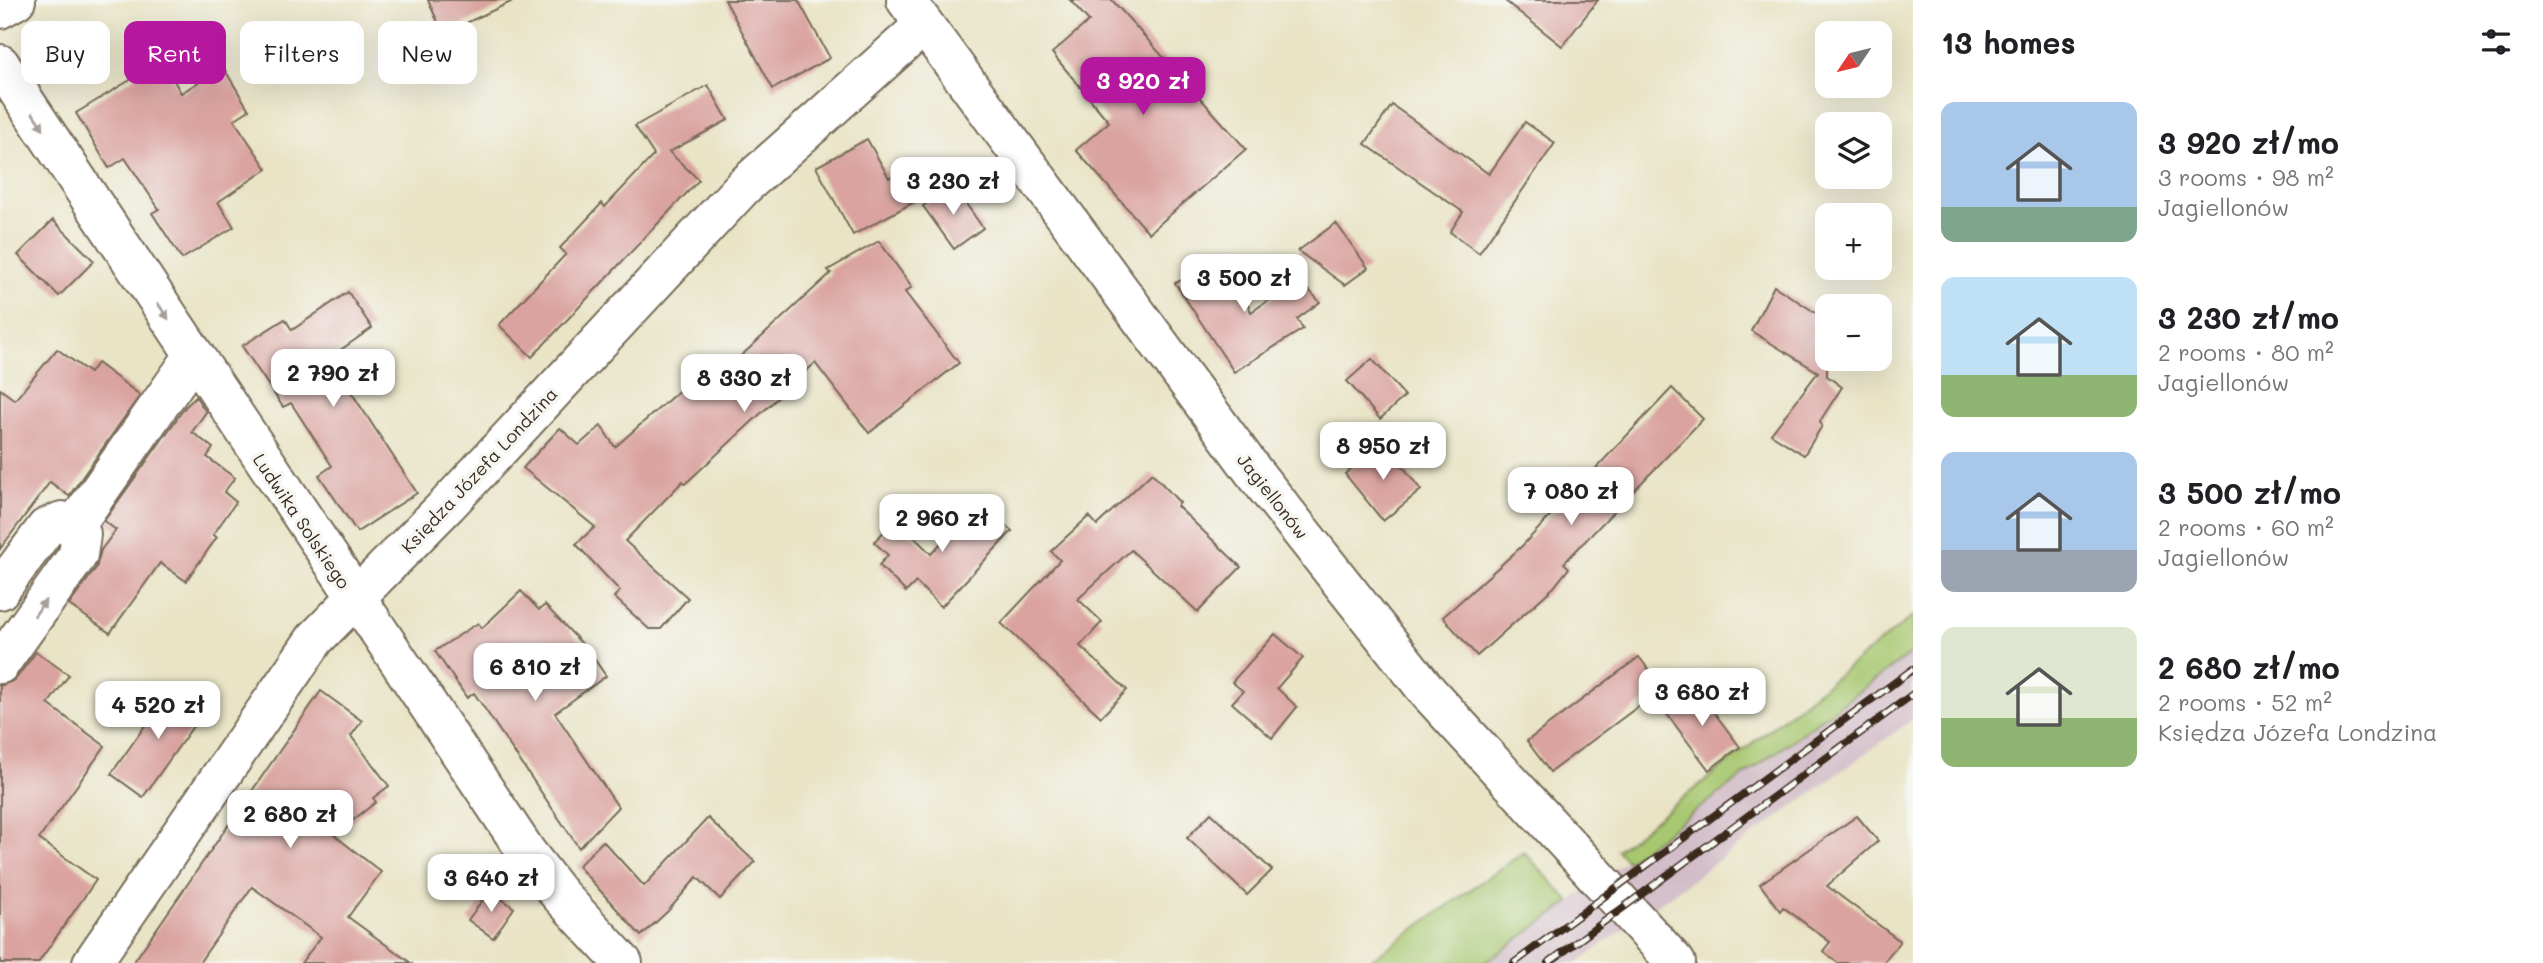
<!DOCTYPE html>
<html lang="en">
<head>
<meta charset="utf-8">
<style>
  body { margin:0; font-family:Mali,sans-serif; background:#f2f2f2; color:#202124; height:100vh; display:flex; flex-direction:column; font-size:26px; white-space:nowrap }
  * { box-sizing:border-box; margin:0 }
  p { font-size:23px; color:#757577 }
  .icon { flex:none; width:38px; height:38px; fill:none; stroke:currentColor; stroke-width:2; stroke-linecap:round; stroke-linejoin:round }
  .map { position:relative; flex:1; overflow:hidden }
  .drawer { display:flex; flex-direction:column; background:#fff; width:630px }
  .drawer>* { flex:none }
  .banner { position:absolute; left:21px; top:21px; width:665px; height:63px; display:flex; gap:14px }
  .needle { width:46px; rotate:235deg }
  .buttons { position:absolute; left:1815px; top:21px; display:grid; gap:14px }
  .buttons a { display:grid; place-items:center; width:77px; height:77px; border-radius:14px; background:#fff; box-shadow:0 7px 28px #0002; font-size:35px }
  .price { position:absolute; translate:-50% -60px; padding:0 16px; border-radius:14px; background:#fff; color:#222; font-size:23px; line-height:46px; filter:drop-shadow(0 2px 4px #0008) }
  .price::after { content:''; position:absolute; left:50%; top:42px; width:21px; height:16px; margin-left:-10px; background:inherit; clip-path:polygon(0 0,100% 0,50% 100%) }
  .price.selected { background:#b5179e; color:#fff }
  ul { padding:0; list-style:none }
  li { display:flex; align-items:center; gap:21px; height:175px; padding:0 28px }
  li span { display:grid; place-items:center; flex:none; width:196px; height:140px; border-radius:14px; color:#555 }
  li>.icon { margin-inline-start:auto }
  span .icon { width:84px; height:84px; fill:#fffc; stroke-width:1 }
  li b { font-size:30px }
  h2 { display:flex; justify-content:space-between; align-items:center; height:84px; padding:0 28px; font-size:30px }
  .tag { padding:0 24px; border-radius:14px; background:#fff; box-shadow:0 7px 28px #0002; font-size:24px; line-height:63px }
  .tag.selected { background:#b5179e; color:#fff }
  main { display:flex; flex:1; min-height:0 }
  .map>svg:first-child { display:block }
  .industrial { fill:#d2bdc8 }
  .green { fill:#a7c76f; stroke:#717846; stroke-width:2 }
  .building { fill:#daa39f }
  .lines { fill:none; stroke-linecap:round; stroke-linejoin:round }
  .minor-casing { stroke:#786b59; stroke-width:42 }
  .minor { stroke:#fff; stroke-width:38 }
  .rail-casing { stroke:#3b2a1e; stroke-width:8 }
  .rail { stroke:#f6f6f2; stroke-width:5; stroke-dasharray:16; stroke-linecap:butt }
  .oneway { fill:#a79f9a }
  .labels { text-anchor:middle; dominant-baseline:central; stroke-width:7; stroke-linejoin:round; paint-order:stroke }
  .street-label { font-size:18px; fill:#3b2a1e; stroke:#f6f6f2 }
</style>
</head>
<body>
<main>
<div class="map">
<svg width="1913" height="963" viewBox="0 0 1913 963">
  <rect width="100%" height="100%" fill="#f6f6f2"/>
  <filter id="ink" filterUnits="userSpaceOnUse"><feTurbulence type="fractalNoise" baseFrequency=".0143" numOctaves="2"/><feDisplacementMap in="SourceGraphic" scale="14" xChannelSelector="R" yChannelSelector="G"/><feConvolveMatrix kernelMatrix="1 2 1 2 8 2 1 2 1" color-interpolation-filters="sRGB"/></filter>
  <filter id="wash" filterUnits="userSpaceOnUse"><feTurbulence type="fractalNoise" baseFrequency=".00686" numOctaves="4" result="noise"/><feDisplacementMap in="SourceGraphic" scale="28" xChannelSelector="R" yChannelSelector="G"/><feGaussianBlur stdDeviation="1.57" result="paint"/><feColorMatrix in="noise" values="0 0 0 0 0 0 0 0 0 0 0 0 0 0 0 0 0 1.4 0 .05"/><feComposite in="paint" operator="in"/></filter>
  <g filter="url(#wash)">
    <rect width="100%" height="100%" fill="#e9e4c6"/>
    <!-- industrial -->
    <path class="industrial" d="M1913 652V719L1606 942 1578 963H1485Z"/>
    <!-- green -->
    <g class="green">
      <path d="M1913 616V652L1627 861 1617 850Z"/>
      <path d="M1524 852 1570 902 1485 963H1366Z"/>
    </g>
    <g id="blocks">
      <!-- building -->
      <g class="building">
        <path d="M428 0H515L443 34Z"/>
        <path d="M725 0H798L830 58 773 89Z"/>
        <path d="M1070 0H1112L1246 149 1149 233 1076 150 1109 122 1052 53 1089 21Z"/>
        <path d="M1504 0H1598L1562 46Z"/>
        <path d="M157 51 181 93 223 67 249 110 234 120 267 169 218 202 234 227 182 259 152 213 159 209 125 158 109 168 76 113 135 77 129 67Z"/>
        <path d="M708 85 728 120 669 152 699 180 532 357 499 325 566 254 560 248 602 203 605 207 654 155 635 126Z"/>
        <path d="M1392 105 1489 174 1525 122 1555 143 1479 253 1450 232 1463 212 1365 144Z"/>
        <path d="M867 139 889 178 901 172 916 201 853 235 816 167Z"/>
        <path d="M953 185 983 228 954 249 923 206Z"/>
        <path d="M53 220 94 261 59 296 18 255Z"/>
        <path d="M1336 223 1368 268 1345 285 1298 251Z"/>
        <path d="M879 241 912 287 905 292 959 363 869 433 815 363 685 484 683 481 625 541 688 598 661 629H649L614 597 620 591 576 544 595 527 523 468 560 428 579 445 601 426 615 447 706 367 716 379 831 273 828 270Z"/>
        <path d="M1228 260 1251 312 1300 280 1320 302 1297 319 1303 329 1234 372 1175 283Z"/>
        <path d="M1774 286 1827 320V376L1842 387 1820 421 1822 426 1804 455 1771 434 1818 372 1751 331Z"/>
        <path d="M348 292 372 328 329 358 417 493 357 532 319 475 332 466 291 403 283 407 242 346 285 319 292 330Z"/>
        <path d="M57 349 90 373 97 363 140 395 69 496 50 482 0 549V389L15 400Z"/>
        <path d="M1372 359 1405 396 1380 419 1347 381Z"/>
        <path d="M1672 388 1703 419 1564 563 1569 568 1554 587 1477 656 1443 617 1522 546Z"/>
        <path d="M196 397 206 412 192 432 213 448 207 457 235 478 224 492 236 502 213 535 217 537 186 581 160 563 110 633 69 605 96 568 101 550 116 530 104 521 186 406Z"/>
        <path d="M1384 442 1421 490 1383 521 1345 474Z"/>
        <path d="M1152 473 1180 503 1177 506 1241 567 1198 612 1131 550 1078 599 1102 622 1080 646 1127 690 1101 717 1001 623 1060 560 1051 551 1089 516 1097 525Z"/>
        <path d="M979 502 1012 531 941 607 916 582 906 592 879 565 888 555 874 542 896 519 931 554Z"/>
        <path d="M521 591 539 610 545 605 588 650 606 676 555 713 618 807 579 848 474 693 467 698 435 651 478 623 482 628Z"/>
        <path d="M1275 634 1303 658 1277 688 1297 707 1272 738 1232 703 1243 691 1232 682Z"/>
        <path d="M36 652 69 675 48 704 105 746 39 839 96 880 38 963H0V686L15 680Z"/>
        <path d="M1639 657 1663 688 1550 772 1527 741Z"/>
        <path d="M173 686 206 708 143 797 111 774Z"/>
        <path d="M1695 687 1740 747 1709 770 1664 710Z"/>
        <path d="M321 691 362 721 351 736 389 786 373 798 376 802 334 835 381 872 348 917 411 963H301L321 937 252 887 199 963H133Z"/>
        <path d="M1211 813 1272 870 1247 895 1187 838Z"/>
        <path d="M1857 816 1878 841 1827 886 1900 941 1883 963H1838L1823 951 1830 942 1783 907 1780 911 1760 884Z"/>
        <path d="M708 818 755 862 720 899 697 877 668 911 641 936 578 866 603 841 644 886Z"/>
        <path d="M490 890 514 908 493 938 468 920Z"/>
      </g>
    </g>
  </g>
  <g filter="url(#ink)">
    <use href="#blocks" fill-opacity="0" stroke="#786b59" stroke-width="2"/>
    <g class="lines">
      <defs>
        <g id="minor">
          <path d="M906 0 1253 471 1428 692 1676 963"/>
          <path d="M0 9 16 0"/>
          <path d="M0 64 527 853 559 894 623 963"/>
          <path d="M76 524 193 357"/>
          <path d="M0 590 46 528 62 521 76 524"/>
          <path d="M0 664 78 555 81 534 76 524"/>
          <path d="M92 963 315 639 448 504 743 187 924 25"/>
        </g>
      </defs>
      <!-- minor casing -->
      <use href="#minor" class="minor-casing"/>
      <!-- minor -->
      <use href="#minor" class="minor"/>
      <defs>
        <g id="rail">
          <path d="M1514 963 1913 669"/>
          <path d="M1548 963 1913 694"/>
        </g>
      </defs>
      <!-- rail casing -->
      <use href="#rail" class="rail-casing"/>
      <!-- rail -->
      <use href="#rail" class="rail"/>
    </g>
    <!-- one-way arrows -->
    <defs><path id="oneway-solid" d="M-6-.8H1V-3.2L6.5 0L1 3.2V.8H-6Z" transform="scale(1.75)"/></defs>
    <g class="oneway">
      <use href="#oneway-solid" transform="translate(38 121) rotate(56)"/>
      <use href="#oneway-solid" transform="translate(163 311) rotate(56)"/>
      <use href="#oneway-solid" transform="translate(40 608) rotate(-55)"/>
    </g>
  </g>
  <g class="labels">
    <!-- street labels -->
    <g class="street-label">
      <text transform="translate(479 470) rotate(-47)">Księdza Józefa Londzina</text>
      <text transform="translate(1273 496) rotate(52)">Jagiellonów</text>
      <text transform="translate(302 521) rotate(56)">Ludwika Solskiego</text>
    </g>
  </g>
</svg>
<div class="buttons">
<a><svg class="needle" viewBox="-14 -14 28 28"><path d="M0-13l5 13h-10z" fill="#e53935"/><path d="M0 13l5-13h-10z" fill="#757577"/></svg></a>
<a><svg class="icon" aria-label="layers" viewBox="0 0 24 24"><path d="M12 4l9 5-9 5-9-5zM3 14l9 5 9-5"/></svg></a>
<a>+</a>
<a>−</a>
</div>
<b class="price selected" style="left:1143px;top:117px">3 920 zł</b>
<b class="price" style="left:953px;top:217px">3 230 zł</b>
<b class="price" style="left:1244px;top:314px">3 500 zł</b>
<b class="price" style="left:333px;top:409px">2 790 zł</b>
<b class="price" style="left:744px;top:414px">8 330 zł</b>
<b class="price" style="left:1383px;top:482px">8 950 zł</b>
<b class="price" style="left:1571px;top:527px">7 080 zł</b>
<b class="price" style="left:942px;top:554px">2 960 zł</b>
<b class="price" style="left:535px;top:703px">6 810 zł</b>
<b class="price" style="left:1702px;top:728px">3 680 zł</b>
<b class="price" style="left:158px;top:741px">4 520 zł</b>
<b class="price" style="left:290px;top:850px">2 680 zł</b>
<b class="price" style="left:491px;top:914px">3 640 zł</b>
<div class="banner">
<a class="tag">Buy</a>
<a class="tag selected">Rent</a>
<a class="tag">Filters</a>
<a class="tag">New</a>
</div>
</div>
<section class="drawer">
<h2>13 homes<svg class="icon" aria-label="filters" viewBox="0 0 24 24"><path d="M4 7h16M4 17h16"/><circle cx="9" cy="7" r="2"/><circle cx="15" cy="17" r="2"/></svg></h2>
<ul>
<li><span style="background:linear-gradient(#a9c7e8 75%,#7fa58c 0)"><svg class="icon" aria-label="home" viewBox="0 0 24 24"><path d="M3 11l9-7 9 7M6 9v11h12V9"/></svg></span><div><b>3 920 zł/mo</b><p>3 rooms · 98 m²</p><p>Jagiellonów</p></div></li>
<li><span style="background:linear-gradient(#bfe0f5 70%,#8fb573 0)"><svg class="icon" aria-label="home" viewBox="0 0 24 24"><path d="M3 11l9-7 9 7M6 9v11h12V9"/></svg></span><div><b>3 230 zł/mo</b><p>2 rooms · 80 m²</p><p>Jagiellonów</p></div></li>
<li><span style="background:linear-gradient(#a9c7e8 70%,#9aa5b1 0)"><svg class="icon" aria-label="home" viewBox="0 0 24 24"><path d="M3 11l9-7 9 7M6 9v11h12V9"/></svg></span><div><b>3 500 zł/mo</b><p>2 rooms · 60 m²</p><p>Jagiellonów</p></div></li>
<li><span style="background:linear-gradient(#dfe7d0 65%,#8fb573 0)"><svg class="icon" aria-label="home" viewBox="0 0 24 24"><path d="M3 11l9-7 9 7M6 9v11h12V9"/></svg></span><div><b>2 680 zł/mo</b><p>2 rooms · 52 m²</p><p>Księdza Józefa Londzina</p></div></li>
</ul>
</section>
</main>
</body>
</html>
